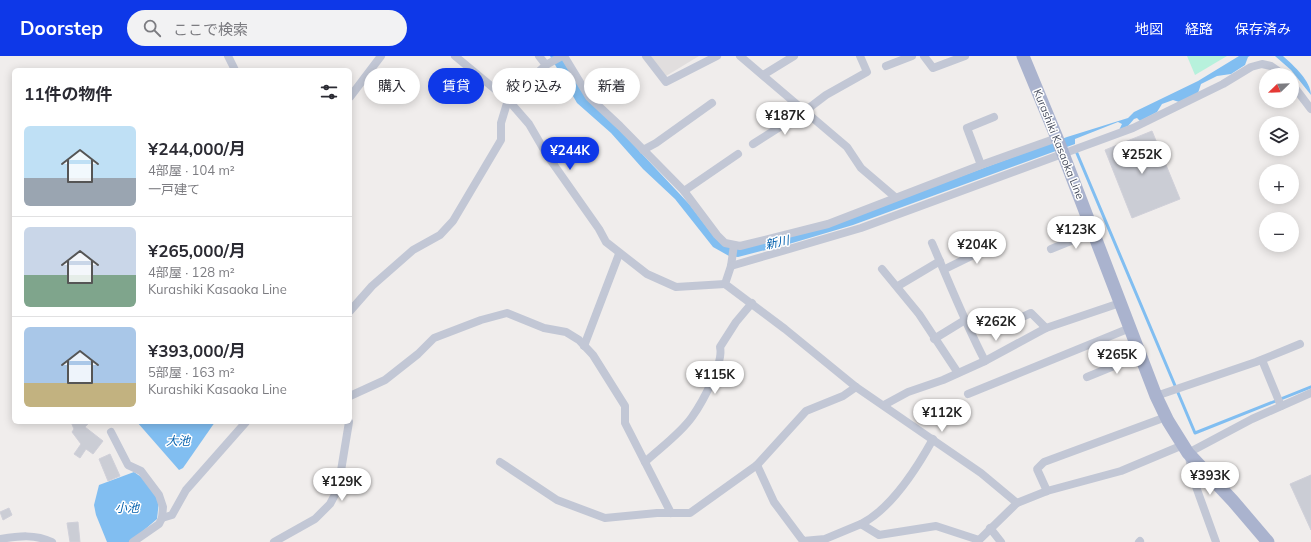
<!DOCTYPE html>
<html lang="ja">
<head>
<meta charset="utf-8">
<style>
  body { margin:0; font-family:Mulish,"Noto Sans JP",sans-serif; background:#f2f2f3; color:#2b2b33; height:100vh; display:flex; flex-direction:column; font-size:15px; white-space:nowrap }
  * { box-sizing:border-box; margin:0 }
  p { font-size:13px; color:#7c7c81 }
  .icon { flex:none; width:22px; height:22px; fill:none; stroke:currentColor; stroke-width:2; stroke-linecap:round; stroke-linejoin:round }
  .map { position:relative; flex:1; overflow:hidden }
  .sheet { position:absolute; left:12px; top:12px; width:340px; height:356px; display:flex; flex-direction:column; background:#fff; border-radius:6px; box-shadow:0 2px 10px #0003 }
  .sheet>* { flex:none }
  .guide { position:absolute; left:364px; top:12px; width:380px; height:36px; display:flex; gap:8px }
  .needle { width:26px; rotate:247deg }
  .buttons { position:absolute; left:1259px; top:12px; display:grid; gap:8px }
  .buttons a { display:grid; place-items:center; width:40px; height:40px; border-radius:50%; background:#fff; box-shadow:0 2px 10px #0003; font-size:20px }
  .price { position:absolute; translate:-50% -34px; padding:0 9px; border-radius:14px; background:#fff; color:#222; font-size:13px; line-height:26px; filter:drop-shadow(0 1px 2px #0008) }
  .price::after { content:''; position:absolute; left:50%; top:24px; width:12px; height:9px; margin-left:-6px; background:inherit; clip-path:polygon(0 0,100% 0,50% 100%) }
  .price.current { background:#0e38e8; color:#fff }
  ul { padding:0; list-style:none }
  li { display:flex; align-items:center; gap:12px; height:100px; padding:0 12px }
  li+li { border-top:1px solid #e1e1e2 }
  li span { display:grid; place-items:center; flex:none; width:112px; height:80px; border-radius:6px; color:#555 }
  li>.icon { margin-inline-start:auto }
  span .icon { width:48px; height:48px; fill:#fffc; stroke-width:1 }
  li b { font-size:17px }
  h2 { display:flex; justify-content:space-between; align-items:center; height:48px; padding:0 12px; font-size:17px }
  .chip { padding:0 14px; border-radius:18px; background:#fff; box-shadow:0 2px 10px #0003; font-size:14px; line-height:36px }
  .chip.current { background:#0e38e8; color:#fff }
  header { display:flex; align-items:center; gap:24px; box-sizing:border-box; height:56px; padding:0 20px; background:#0e38e8; color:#fff }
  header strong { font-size:19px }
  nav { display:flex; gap:22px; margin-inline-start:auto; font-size:14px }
  .search { width:280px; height:36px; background:#f2f2f3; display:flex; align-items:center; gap:10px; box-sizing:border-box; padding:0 14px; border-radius:22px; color:#7c7c81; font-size:15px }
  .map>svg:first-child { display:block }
  .education { fill:#e1dede }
  .green { fill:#b7f1dc }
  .water { fill:#81bef1 }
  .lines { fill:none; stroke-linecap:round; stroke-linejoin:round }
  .stream { stroke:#81bef1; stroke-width:3 }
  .building { fill:#cbcdd5; stroke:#d0d0d9 }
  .street { stroke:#c2c7d5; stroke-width:8 }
  .primary { stroke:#aab3ce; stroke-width:13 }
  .labels { text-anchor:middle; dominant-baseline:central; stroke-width:3; stroke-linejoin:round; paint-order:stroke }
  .street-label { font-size:11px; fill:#444a5b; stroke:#fff }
  .water-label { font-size:12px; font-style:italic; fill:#0461ae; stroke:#fff }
</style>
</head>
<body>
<header>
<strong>Doorstep</strong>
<div class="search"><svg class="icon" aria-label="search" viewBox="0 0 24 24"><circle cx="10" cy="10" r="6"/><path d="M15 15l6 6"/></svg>ここで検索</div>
<nav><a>地図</a><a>経路</a><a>保存済み</a></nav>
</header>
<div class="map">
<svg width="1311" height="486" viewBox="0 0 1311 486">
  <rect width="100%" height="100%" fill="#f0edec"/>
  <!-- education -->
  <path class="education" d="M650 0H699L666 20Z"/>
  <!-- green -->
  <path class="green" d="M1187 0H1227L1195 19Z"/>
  <!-- water -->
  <g class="water">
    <path d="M550 0H560L628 83 690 149 716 183 738 192 897 144 1067 81 1128 62 1134 56 1198 25 1239 0H1250L1248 1 1245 9 1231 18 1217 20 1201 28 1198 37 1179 46 1173 44 1162 48 1157 56 1140 65 1137 62 1134 63 1128 70 1119 74 1122 68 1118 66 1075 83V88L853 169 789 188 738 201 729 200 713 191 675 143 643 113 611 77 577 47Z"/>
    <path d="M1275 0H1283C1294 10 1311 25 1311 39L1291 14Z"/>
    <path d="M137 366H215L183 412 179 414Z"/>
    <path d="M134 416 144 423 159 445 157 463 130 486H107L96 459 94 449 99 429Z"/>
  </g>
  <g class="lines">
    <!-- stream -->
    <path class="stream" d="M1076 95 1195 377 1311 331"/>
  </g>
  <!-- building -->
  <g class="building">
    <path d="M1152 75 1180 143 1132 162 1105 94Z"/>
    <path d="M71 366H90L85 371 103 385 93 398 86 393 80 402 74 398 81 388 72 376 74 373Z"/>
    <path d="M110 398 120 420 108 425 99 403Z"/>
    <path d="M1311 419V474L1290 428Z"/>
    <path d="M9 452 12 459 3 464 0 456Z"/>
    <path d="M78 466 80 486H70L67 467Z"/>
  </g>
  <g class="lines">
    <!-- street -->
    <g class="street">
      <path d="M228 0 235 14"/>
      <path d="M455 0 508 44 529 68 547 99 599 173 606 186 647 218 676 231 725 228"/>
      <path d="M564 0 589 41 620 70 684 135 717 179 725 187 740 190 828 168 981 109 1057 82"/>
      <path d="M646 0 666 26 717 0"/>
      <path d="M740 0 847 91 861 112 895 141"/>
      <path d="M924 0 933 12 965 0"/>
      <path d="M546 9 562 0"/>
      <path d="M886 10 912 0"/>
      <path d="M763 19 794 0"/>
      <path d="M1292 28 1311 53"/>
      <path d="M350 41 381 0"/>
      <path d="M753 88 805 55 826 39 867 16 860 0"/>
      <path d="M643 94 656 87 712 47"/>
      <path d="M981 109 967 72 994 61"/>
      <path d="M684 135 738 98"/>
      <path d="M932 187C949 226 965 267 985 305"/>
      <path d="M734 189 731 210 725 228 785 273 856 331 981 417 1017 447 1047 435 1121 415 1183 389"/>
      <path d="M1051 193 1093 176"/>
      <path d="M731 210 861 172 1133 72 1223 28 1251 11 1262 8 1271 10 1284 19"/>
      <path d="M882 213 919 258 958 317"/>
      <path d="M945 213 1000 186"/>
      <path d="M898 230 940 205"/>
      <path d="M350 255 372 230 413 194 440 179 453 165 501 84V67L508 44 546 9 539 0"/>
      <path d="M996 273 1031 257 1046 272"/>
      <path d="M934 283 965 264"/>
      <path d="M584 290 619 198"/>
      <path d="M1262 304 1281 350"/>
      <path d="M1087 321 1141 299"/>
      <path d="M968 338 1130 272"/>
      <path d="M350 340 385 324 418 298 434 282 481 264 507 257 544 272 566 276 579 284 593 299 625 350V367L671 457"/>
      <path d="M1156 340 1256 306 1300 288"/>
      <path d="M884 349 908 336 943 324 985 305 1046 272 1120 247"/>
      <path d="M111 376 128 409 141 415 159 439 163 451 162 462"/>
      <path d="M500 406 557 444 605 462 657 457H690L757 409 806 355 843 340 856 331"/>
      <path d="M645 406C660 392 680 378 692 361 702 347 724 307 720 291L736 266 752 247"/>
      <path d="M757 409 774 446 803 485 825 483 861 468 879 479 936 470 979 484"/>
      <path d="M1047 435 1037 413 1044 406 1166 361"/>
      <path d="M861 468C891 453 917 412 933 383"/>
      <path d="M990 472 1001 486"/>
      <path d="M0 483C19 480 35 478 52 486"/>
      <path d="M133 486 159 468 162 462 172 459 186 434 246 366"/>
      <path d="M274 486 315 463 330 448 338 433 349 366"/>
      <path d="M977 486 1017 447"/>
      <path d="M1139 486 1140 485"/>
      <path d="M1216 486 1195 428 1188 397 1252 363 1311 337"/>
    </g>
    <!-- primary -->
    <path class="primary" d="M1023 0 1057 82 1156 340 1168 365 1188 397 1233 445 1268 486"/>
  </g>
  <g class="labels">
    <!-- street labels -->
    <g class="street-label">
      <text transform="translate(1059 88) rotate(68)">Kurashiki Kasaoka Line</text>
    </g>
    <!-- water labels -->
    <g class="water-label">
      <text transform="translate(777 186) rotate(-12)">新川</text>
      <text x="178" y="384">大池</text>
      <text x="127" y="451">小池</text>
    </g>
  </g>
</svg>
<div class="buttons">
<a><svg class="needle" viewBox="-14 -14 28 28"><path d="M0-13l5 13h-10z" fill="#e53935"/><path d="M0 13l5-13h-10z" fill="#7c7c81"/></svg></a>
<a><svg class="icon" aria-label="layers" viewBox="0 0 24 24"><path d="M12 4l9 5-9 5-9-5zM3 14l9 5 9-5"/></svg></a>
<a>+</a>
<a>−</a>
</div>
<b class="price" style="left:785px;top:80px">¥187K</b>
<b class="price current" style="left:570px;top:115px">¥244K</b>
<b class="price" style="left:1142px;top:119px">¥252K</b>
<b class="price" style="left:1076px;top:194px">¥123K</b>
<b class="price" style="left:977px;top:209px">¥204K</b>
<b class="price" style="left:996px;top:286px">¥262K</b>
<b class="price" style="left:1117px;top:319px">¥265K</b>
<b class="price" style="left:715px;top:339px">¥115K</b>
<b class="price" style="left:942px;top:377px">¥112K</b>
<b class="price" style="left:1210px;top:440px">¥393K</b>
<b class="price" style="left:342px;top:446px">¥129K</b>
<div class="guide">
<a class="chip">購入</a>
<a class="chip current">賃貸</a>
<a class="chip">絞り込み</a>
<a class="chip">新着</a>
</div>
<section class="sheet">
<h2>11件の物件<svg class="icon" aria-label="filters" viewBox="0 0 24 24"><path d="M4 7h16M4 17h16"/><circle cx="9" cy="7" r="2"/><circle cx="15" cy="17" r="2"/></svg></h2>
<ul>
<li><span style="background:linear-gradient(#bfe0f5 65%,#9aa5b1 0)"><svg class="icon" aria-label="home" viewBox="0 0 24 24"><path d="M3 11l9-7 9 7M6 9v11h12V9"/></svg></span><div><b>¥244,000/月</b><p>4部屋 · 104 m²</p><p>一戸建て</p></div></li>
<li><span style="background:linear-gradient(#c9d6e8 60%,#7fa58c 0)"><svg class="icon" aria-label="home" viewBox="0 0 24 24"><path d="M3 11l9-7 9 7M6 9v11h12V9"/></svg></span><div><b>¥265,000/月</b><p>4部屋 · 128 m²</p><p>Kurashiki Kasaoka Line</p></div></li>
<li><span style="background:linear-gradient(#a9c7e8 70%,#c2b280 0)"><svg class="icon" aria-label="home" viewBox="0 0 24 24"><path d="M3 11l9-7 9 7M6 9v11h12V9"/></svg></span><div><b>¥393,000/月</b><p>5部屋 · 163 m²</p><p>Kurashiki Kasaoka Line</p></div></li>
</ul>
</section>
</div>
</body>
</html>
